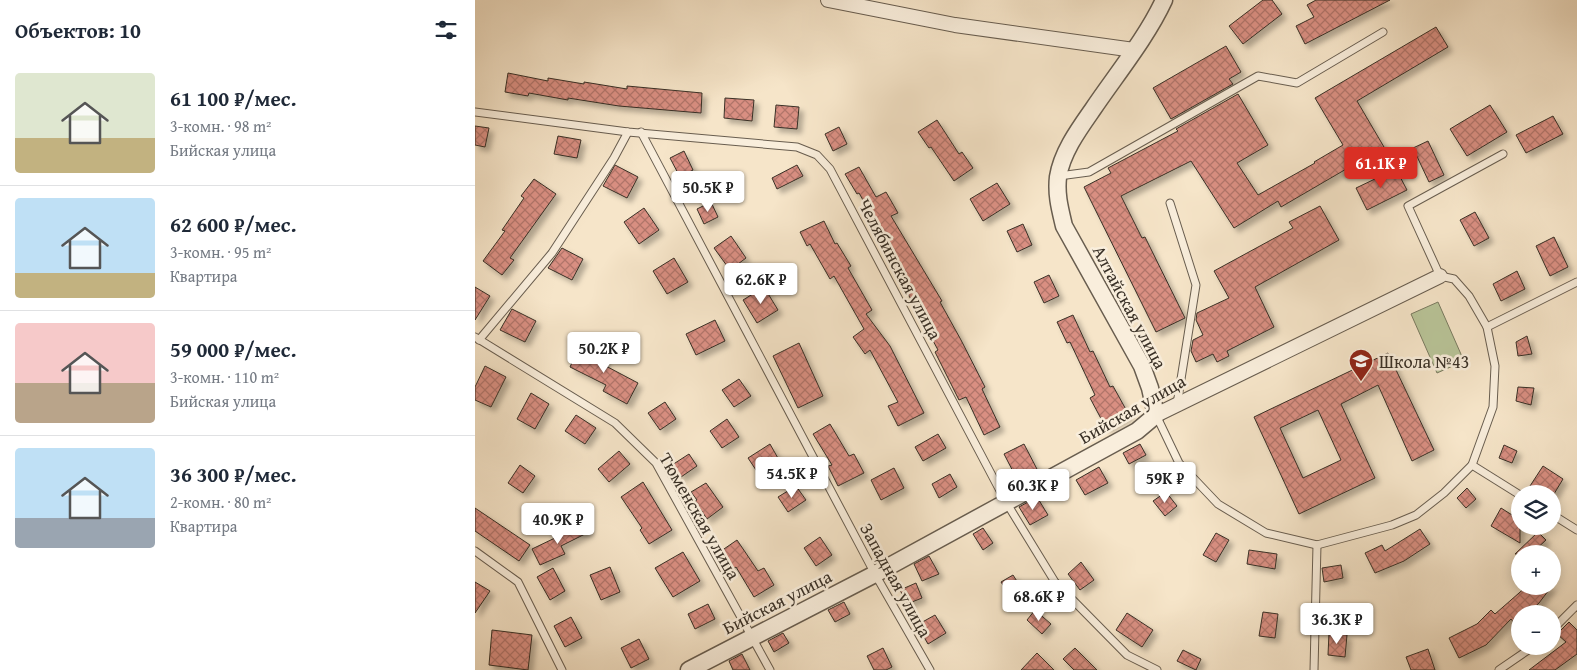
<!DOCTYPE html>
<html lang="ru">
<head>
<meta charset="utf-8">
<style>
  body { margin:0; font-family:"Gentium Book Plus",serif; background:#f6f6f7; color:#1f2937; height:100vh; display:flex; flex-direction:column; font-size:19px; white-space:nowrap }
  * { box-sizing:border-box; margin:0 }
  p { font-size:16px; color:#747a83 }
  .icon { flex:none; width:28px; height:28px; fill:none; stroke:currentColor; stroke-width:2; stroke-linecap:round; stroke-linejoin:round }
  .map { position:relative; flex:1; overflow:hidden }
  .sheet { display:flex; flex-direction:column; background:#fff; width:475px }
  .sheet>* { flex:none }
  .buttons { position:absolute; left:1036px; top:485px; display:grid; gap:10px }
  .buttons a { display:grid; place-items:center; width:50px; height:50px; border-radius:50%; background:#fff; box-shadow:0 2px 12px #0003; font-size:25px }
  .price { position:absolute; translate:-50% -42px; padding:0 11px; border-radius:5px; background:#fff; color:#222; font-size:16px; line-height:32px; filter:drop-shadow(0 1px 2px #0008) }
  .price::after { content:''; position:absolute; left:50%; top:30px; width:15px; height:11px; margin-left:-8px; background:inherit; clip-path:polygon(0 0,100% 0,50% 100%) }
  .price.on { background:#d93025; color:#fff }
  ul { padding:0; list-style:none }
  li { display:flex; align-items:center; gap:15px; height:125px; padding:0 15px }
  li+li { border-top:1px solid #e0e1e3 }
  li span { display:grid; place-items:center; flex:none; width:140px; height:100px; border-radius:5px; color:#555 }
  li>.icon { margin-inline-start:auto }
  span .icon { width:60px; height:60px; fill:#fffc; stroke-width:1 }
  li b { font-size:21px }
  h2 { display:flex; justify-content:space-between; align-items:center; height:60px; padding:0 15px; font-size:21px }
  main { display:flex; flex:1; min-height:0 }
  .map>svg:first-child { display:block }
  .park { fill:#b9c599; stroke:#797a60 }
  .building { fill:url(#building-cross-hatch); stroke:#393026; fill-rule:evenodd; filter:url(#shadow) }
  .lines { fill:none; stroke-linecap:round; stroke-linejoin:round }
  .service-casing { stroke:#685d4f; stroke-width:9 }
  .minor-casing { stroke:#685d4f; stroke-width:16 }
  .tertiary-casing { stroke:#685d4f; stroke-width:19 }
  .service { stroke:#f9eedc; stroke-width:7 }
  .minor { stroke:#f9eedc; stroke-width:14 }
  .tertiary { stroke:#f9eedc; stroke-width:16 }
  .labels { text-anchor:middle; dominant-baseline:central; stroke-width:5; stroke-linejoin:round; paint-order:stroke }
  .street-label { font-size:18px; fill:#393026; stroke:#f9eedc }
  .poi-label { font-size:18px; fill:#393026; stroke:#f9eedc; text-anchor:start }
</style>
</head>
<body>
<main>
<section class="sheet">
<h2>Объектов: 10<svg class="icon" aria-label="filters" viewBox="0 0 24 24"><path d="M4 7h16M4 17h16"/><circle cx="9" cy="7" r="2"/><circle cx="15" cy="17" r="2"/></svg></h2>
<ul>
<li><span style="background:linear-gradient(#dfe7d0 65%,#c2b280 0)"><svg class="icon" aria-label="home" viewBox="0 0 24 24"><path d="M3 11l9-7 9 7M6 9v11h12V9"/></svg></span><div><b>61 100 ₽/мес.</b><p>3-комн. · 98 m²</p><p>Бийская улица</p></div></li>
<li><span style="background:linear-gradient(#bfe0f5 75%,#c2b280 0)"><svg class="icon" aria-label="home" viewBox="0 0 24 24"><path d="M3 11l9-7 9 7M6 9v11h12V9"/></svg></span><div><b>62 600 ₽/мес.</b><p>3-комн. · 95 m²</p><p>Квартира</p></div></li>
<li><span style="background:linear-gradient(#f6c9c9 60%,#b9a48a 0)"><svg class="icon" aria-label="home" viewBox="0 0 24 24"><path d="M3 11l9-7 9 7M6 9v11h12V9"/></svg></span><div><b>59 000 ₽/мес.</b><p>3-комн. · 110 m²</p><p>Бийская улица</p></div></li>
<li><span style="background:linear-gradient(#bfe0f5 70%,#9aa5b1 0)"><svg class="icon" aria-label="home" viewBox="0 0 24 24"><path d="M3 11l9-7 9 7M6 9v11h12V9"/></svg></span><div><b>36 300 ₽/мес.</b><p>2-комн. · 80 m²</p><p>Квартира</p></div></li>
</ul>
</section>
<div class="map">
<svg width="1102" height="670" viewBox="0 0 1102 670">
  <defs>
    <pattern id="building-cross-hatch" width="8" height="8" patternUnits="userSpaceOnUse" patternTransform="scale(1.25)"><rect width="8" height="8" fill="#d98f82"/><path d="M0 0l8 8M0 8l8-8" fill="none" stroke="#b1756a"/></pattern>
    <filter id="shadow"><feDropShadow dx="4.5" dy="4.5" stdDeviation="2.5" flood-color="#0004"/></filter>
  </defs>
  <rect width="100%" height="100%" fill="#f6e5c9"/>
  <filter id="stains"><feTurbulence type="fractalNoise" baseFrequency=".004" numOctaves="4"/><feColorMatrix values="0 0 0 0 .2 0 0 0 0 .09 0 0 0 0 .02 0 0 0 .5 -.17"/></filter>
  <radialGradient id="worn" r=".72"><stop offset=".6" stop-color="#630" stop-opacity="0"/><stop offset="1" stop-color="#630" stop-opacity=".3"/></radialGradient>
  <!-- park -->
  <path class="park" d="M963 302 989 361 962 373 936 314Z"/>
  <!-- building -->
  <g class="building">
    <path d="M788 0H797L807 14 768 44 754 26Z"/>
    <path d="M841 0H915L830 44 821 26 839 17 832 5Z"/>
    <path d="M961 27 973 47 882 101 909 147 806 207 803 201 759 228 716 161 646 196 667 238 670 237 710 318 681 332 609 187 636 173 633 168 703 131 701 129 763 94 793 145 762 163 783 195 840 163 839 162 868 145 840 98Z"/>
    <path d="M751 46 766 72 754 79 758 84 696 119 678 88Z"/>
    <path d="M33 73 73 81V78L109 84V82L152 89V86L227 93 226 113 144 106 93 98V100L54 93 53 96 30 92Z"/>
    <path d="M250 98 279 100 277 121 249 118Z"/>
    <path d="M301 105 324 107 322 129 299 127Z"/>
    <path d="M1015 105 1032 132 992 156 975 129Z"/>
    <path d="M1078 116 1088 134 1051 153 1041 135Z"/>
    <path d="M462 120 484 154 487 152 498 168 479 181 456 147 454 148 443 132Z"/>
    <path d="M0 126 14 128 10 147 0 145Z"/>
    <path d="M364 127 372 144 358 151 350 134Z"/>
    <path d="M83 136 106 140 102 158 79 154Z"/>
    <path d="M953 141 969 175 954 182 938 148Z"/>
    <path d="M209 151 218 170 205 177 195 158Z"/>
    <path d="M140 165 163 177 152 198 128 186Z"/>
    <path d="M322 165 328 176 302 189 297 178Z"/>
    <path d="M384 167 401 197 411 192 423 213 416 216 467 301 465 302 486 340 510 387 507 389 525 427 509 435 491 397 484 400 460 352 463 350 418 266 423 264 405 233 406 232 384 193 382 194 370 174Z"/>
    <path d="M921 169 932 190 892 210 881 188Z"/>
    <path d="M59 179 81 194 35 258 39 260 27 275 8 261 30 231 27 230 49 198 46 196Z"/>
    <path d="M522 183 535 204 508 221 495 199Z"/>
    <path d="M236 202 243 217 229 224 222 209Z"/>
    <path d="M845 206 864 240 780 287 799 327 752 351 754 356 742 362 738 354 721 362 716 351 718 340 728 335 721 320 722 313 754 298 739 271 818 228 814 222Z"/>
    <path d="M169 208 184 230 164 244 149 222Z"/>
    <path d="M1000 212 1014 238 999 246 985 220Z"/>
    <path d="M349 221 360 244 362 243 376 266 373 268 397 310 391 314 415 346 449 413 423 426 413 406 423 402 395 350 390 354 378 337 389 329 359 276 355 279 335 244 332 246 325 232Z"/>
    <path d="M548 224 557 245 542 252 532 231Z"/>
    <path d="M256 236 271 258 255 270 239 248Z"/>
    <path d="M1079 237 1093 267 1075 276 1061 246Z"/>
    <path d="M87 248 108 259 97 280 73 268Z"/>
    <path d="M199 258 213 282 192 294 178 271Z"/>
    <path d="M1042 271 1050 289 1026 301 1018 284Z"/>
    <path d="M574 275 584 296 569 303 559 282Z"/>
    <path d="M0 287 15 296 0 320Z"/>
    <path d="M289 287 303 310 282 323 268 300Z"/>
    <path d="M37 309 61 321 50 342 25 330Z"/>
    <path d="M598 315 615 352 618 351 635 387 638 386 654 415 631 428 615 398 620 395 595 342 592 343 582 322Z"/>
    <path d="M240 320 250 341 221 355 211 334Z"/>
    <path d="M1052 336 1057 354 1043 356 1041 342Z"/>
    <path d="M324 343 348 396 323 408 298 356Z"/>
    <path d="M105 345 130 358 127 364 163 383 152 404 128 391 131 385 95 367Z"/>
    <path d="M913 353 959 450 937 461 903 385 866 404 900 478 824 514 779 417ZM843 410 866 460 828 478 805 428Z"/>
    <path d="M10 366 31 377 16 407 0 400V387Z"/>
    <path d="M264 379 276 396 259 407 247 390Z"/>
    <path d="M1043 387 1059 388 1056 405 1041 401Z"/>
    <path d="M56 393 74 404 60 429 42 419Z"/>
    <path d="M190 402 201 419 185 430 173 413Z"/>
    <path d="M101 415 121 428 110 444 90 431Z"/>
    <path d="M252 419 264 437 247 448 235 431Z"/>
    <path d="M355 424 374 456 379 454 389 473 363 486 353 466 357 465 338 434Z"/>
    <path d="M463 434 471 448 448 461 440 447Z"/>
    <path d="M295 444 304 460 283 473 273 458Z"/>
    <path d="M549 444 564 473 544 483 529 454Z"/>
    <path d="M665 444 671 455 654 464 648 453Z"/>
    <path d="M1029 445 1042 451 1037 463 1024 458Z"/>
    <path d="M144 451 155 464 134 482 123 469Z"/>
    <path d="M214 454 222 466 206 477 197 465Z"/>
    <path d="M45 465 60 476 48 493 33 483Z"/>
    <path d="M1068 466 1088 479 1079 494H1068L1055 486Z"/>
    <path d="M624 467 633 483 610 495 601 480Z"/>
    <path d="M419 468 429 488 406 500 396 480Z"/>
    <path d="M475 474 482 487 464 498 457 484Z"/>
    <path d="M168 482 197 530 174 544 165 530 167 528 146 497Z"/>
    <path d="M231 483 248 507 232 519 220 501 222 500 216 492Z"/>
    <path d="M321 486 331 500 313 512 303 497Z"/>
    <path d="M992 488 1001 499 991 508 982 498Z"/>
    <path d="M691 492 702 506 690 516 678 501Z"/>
    <path d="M562 497 573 515 555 525 544 507Z"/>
    <path d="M0 508 55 545 44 561 0 531Z"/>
    <path d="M1026 508 1045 520V543L1016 526Z"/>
    <path d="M108 522 114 532 86 546 90 554 65 565 57 549 82 537 83 538Z"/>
    <path d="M508 528 518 543 508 550 498 534Z"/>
    <path d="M945 529 955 544 929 561 900 573 890 553 907 545 910 551Z"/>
    <path d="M1063 532 1071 540 1056 554H1040Z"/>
    <path d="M741 533 754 540 741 562 728 555Z"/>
    <path d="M345 537 357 555 341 566 329 548Z"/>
    <path d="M262 540 283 571 289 568 299 585 279 597 261 567 258 569 246 551Z"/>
    <path d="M774 550 802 554 800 569 772 564Z"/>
    <path d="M208 552 225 581 198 597 180 568Z"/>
    <path d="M454 556 464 574 447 581 439 564Z"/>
    <path d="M606 562 619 580 605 590 593 574Z"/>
    <path d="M866 565 868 578 849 582 847 568Z"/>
    <path d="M135 567 145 592 126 600 115 575Z"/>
    <path d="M78 568 90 591 75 600 62 577Z"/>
    <path d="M538 575 547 589 535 596 526 582Z"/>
    <path d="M0 582 15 591 0 613Z"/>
    <path d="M441 583 447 598 432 604 425 590Z"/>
    <path d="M1052 586H1077L1064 603 1052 614H1045V630L1036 619 1011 645 984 658 974 638 1002 624 1016 610 1020 614Z"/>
    <path d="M369 602 375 614 360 622 353 610Z"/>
    <path d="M233 604 240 619 220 629 213 614Z"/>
    <path d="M560 610 576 624 567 634 552 620Z"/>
    <path d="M788 612 803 614 800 638 784 636Z"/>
    <path d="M652 613 678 630 667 647 641 630Z"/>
    <path d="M460 615 471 633 453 644 442 625Z"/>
    <path d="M96 617 107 638 90 647 79 626Z"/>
    <path d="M1094 622 1102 630V654L1080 670H1054L1091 642 1082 634Z"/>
    <path d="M17 630 57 635 53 670 14 665Z"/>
    <path d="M308 633 314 643 299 652 293 641Z"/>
    <path d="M854 633 872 635 870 657 853 655Z"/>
    <path d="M164 639 174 659 156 668 146 648Z"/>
    <path d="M408 648 417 667 411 670H399L392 656Z"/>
    <path d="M600 648 622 670H599L588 659Z"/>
    <path d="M953 649 960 670H936L931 657Z"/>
    <path d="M708 650 726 659 721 670 702 661Z"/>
    <path d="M562 653 579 670H546Z"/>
    <path d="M267 654 275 670H258L254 661Z"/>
  </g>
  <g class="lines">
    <defs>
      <g id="service">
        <path d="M0 112 153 132 322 147 342 155 355 169 531 502 580 582 652 655 682 670"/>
        <path d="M166 132 400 574 455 670"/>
        <path d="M584 176 614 172 783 76 822 83 908 32"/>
        <path d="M695 203 721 285 702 404"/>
        <path d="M1012 327 1102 282"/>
        <path d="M0 337 140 423 181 463 295 670"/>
        <path d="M4 340 77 253 139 158 153 132"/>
        <path d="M681 415 704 463 743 504 791 533 842 545 917 525 941 515 969 493 997 465 1018 407 1020 366 1012 327 994 296 979 279 965 276 933 206 1028 154"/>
        <path d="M997 465 1045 495"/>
        <path d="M1078 515 1102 530"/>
        <path d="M0 551 43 582 87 670"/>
        <path d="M1078 629 1102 605"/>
        <path d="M839 670 842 545"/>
        <path d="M1024 670 1059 646"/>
      </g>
      <g id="minor">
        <path d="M353 0 480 25 659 50"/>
        <path d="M681 415 965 276"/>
      </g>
      <path id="tertiary" d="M214 670 400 574 662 431 681 415 675 388 667 366 589 226C585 209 581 195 583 177 587 152 604 129 618 109 641 75 672 37 689 0"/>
    </defs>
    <!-- service casing -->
    <use href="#service" class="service-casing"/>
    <!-- minor casing -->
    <use href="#minor" class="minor-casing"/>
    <!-- tertiary casing -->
    <use href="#tertiary" class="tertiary-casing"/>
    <!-- service -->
    <use href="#service" class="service"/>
    <!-- minor -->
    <use href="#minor" class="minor"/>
    <!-- tertiary -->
    <use href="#tertiary" class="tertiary"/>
  </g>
  <!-- icons -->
  <defs>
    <symbol id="school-pin" viewBox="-11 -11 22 30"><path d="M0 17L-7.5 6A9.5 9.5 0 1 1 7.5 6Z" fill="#8f2418" stroke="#f9eedc"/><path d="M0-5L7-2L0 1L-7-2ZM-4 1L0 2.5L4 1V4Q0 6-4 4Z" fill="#fff"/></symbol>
  </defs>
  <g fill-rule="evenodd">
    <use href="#school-pin" x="872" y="347" width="28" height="38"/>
  </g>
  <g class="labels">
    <!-- street labels -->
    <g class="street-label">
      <text transform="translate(425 269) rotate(62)">Челябинская улица</text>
      <text transform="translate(655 307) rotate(62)">Алтайская улица</text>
      <text transform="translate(657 409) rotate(-30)">Бийская улица</text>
      <text transform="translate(225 516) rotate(60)">Тюменская улица</text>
      <text transform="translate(421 580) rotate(61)">Западная улица</text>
      <text transform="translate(302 602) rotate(-27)">Бийская улица</text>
    </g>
    <!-- poi labels -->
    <g class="poi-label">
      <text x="904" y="361">Школа №43</text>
    </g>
  </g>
  <rect width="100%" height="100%" filter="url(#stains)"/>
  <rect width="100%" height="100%" fill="url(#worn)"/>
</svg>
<div class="buttons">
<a><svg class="icon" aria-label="layers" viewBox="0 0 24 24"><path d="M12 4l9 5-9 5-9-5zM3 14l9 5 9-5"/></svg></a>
<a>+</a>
<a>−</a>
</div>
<b class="price on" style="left:906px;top:189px">61.1K ₽</b>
<b class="price" style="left:233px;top:213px">50.5K ₽</b>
<b class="price" style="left:286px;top:305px">62.6K ₽</b>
<b class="price" style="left:129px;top:374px">50.2K ₽</b>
<b class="price" style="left:317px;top:499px">54.5K ₽</b>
<b class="price" style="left:690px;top:504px">59K ₽</b>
<b class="price" style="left:558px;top:511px">60.3K ₽</b>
<b class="price" style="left:83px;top:545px">40.9K ₽</b>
<b class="price" style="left:564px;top:622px">68.6K ₽</b>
<b class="price" style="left:862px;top:645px">36.3K ₽</b>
</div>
</main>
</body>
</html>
